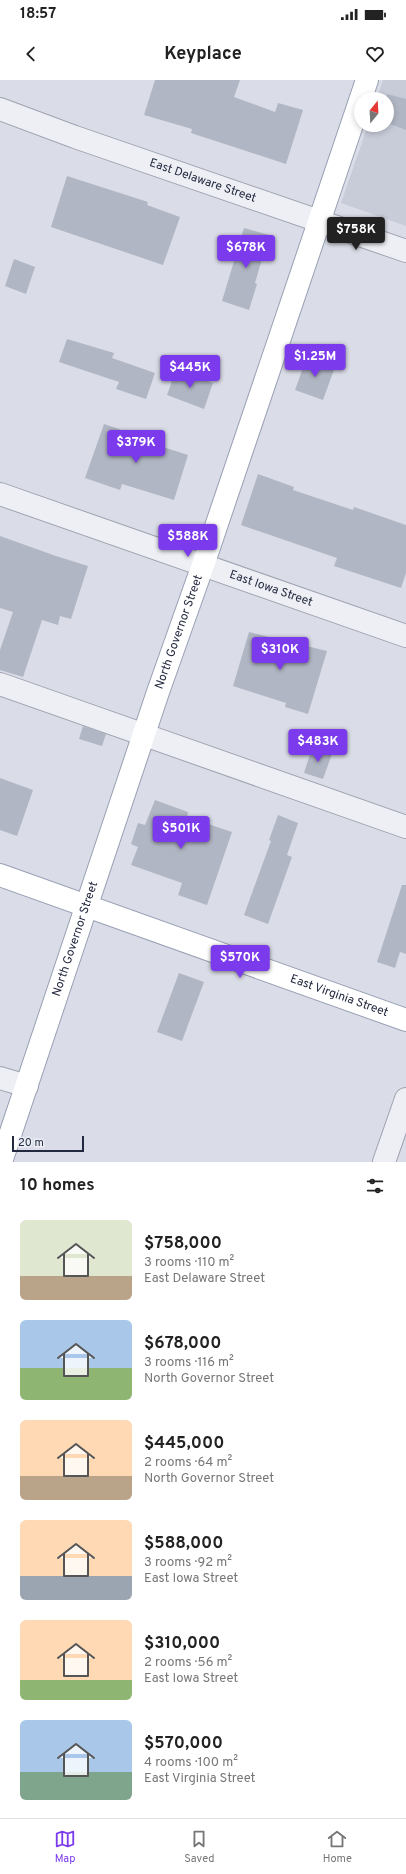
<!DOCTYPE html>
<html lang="en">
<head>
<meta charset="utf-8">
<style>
  body { margin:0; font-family:Overpass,sans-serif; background:#f6f6f6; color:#222; height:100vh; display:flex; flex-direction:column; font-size:15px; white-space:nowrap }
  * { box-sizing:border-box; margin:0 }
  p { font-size:13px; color:#767676 }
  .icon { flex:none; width:22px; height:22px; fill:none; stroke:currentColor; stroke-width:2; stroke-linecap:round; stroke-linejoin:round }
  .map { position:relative; height:1082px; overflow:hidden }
  .sheet { display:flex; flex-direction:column; background:#fff; flex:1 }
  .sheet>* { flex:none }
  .needle { width:26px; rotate:18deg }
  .controls { position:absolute; left:354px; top:12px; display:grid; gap:8px }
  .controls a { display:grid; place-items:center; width:40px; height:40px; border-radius:50%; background:#fff; box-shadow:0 2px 6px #0003; font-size:20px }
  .scale { position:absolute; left:12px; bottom:10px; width:72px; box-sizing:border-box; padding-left:4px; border:2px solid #23293e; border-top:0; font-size:11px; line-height:14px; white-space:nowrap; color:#23293e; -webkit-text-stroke:3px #e9edf5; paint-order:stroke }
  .price { position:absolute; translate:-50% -34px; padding:0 9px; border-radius:4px; background:#7c3aed; color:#fff; font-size:13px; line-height:26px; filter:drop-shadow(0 1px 2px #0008) }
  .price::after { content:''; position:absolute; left:50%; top:24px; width:12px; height:9px; margin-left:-6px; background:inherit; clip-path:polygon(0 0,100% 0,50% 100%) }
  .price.active { background:#222; color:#fff }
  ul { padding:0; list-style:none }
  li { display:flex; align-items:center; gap:12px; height:100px; padding:0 20px }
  li span { display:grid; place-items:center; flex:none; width:112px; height:80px; border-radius:6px; color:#555 }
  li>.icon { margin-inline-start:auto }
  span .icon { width:48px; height:48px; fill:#fffc; stroke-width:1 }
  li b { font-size:17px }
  h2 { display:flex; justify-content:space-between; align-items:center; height:48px; padding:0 20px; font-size:17px }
  .status { display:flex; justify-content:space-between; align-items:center; height:28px; padding:0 20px; background:#fff; direction:ltr }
  .status svg { height:11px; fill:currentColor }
  header { display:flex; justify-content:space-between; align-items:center; height:52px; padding:0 20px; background:#fff; font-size:18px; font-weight:700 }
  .menu { display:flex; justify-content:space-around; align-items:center; height:56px; border-top:1px solid #e0e0e0; background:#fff; font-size:11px; color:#767676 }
  .menu a { display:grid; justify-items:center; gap:2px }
  .menu .active { color:#7c3aed }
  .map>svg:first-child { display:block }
  .built { fill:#c8ccd9 }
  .building { fill:#b1b6c4 }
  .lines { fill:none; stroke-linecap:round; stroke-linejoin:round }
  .minor-casing { stroke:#9fa3b1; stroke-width:24 }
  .major-casing { stroke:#98a0b4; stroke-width:24 }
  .minor { stroke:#edeff5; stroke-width:22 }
  .major { stroke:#fff; stroke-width:22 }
  .labels { text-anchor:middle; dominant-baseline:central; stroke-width:3; stroke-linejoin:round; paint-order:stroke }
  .street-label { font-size:12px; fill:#23293e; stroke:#e9edf5 }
</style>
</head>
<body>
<div class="status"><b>18:57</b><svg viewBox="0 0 49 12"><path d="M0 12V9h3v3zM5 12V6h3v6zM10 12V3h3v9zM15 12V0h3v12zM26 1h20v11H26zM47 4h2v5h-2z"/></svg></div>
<header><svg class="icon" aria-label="back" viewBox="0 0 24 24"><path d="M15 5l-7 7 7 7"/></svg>Keyplace<svg class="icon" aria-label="heart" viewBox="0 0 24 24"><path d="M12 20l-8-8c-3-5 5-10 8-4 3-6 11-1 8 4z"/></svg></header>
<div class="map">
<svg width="406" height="1082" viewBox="0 0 406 1082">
  <rect width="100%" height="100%" fill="#dadde7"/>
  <!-- built -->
  <path class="built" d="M383 0H406V146L341 123 368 45H387V19H377Z"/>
  <!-- building -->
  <g class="building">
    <path d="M155 0H240L234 17 275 32 278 23 303 30 286 84 191 53 192 49 144 35Z"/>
    <path d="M387 14 406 19V50L387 43Z"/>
    <path d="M67 96 148 122 147 125 180 137 163 185 51 147Z"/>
    <path d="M244 148 269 155 255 203 257 204 249 230 222 221Z"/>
    <path d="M14 179 35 187 26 214 5 206Z"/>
    <path d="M67 259 114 273 112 278 155 293 146 319 116 309 119 302 59 282Z"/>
    <path d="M307 277 335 287 323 320 295 310Z"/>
    <path d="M176 290 213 303 204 329 167 315Z"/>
    <path d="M104 344 139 356 138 359 188 375 174 420 122 404 120 410 85 398Z"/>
    <path d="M258 394 294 407 293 410 353 430 354 427 406 445V493L401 508 334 486 337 478 241 445Z"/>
    <path d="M0 456 56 476 88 486 71 539 60 536 58 545 42 540 23 597 0 590V570L13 532 0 528Z"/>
    <path d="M249 552 327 571 308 634 285 627 286 623 233 606Z"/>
    <path d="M83 646 106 654 102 666 79 659Z"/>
    <path d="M312 668 332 674 323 699 304 693Z"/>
    <path d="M0 698 33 710 17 756 0 750Z"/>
    <path d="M155 720 188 732 187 737 232 752 207 825 178 815 182 803 131 785 138 767 131 764 138 743 145 745Z"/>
    <path d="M278 735 298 743 287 775 292 777 268 844 244 835 271 761 269 760Z"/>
    <path d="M402 805H406V874L400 872 395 888 377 882Z"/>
    <path d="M179 893 204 902 182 961 157 952Z"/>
  </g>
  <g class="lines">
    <defs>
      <g id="minor">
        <path id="s1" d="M0 29 75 57 406 171"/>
        <path id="s2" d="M0 414 406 556"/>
        <path d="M0 604 406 747"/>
        <path d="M0 998 27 1006"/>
        <path d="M384 1082 406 1019"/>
      </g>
      <g id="major">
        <path id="s3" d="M0 795 406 940"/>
        <path id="s4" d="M1 1082 158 612 203 485 367 0"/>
      </g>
    </defs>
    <!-- minor casing -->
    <use href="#minor" class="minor-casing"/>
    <!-- major casing -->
    <use href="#major" class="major-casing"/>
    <!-- minor -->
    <use href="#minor" class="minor"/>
    <!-- major -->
    <use href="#major" class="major"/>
  </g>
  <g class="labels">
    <!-- street labels -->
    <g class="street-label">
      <text stroke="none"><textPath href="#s1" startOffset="215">East Delaware Street</textPath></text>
      <text stroke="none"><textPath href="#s2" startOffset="287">East Iowa Street</textPath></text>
      <text stroke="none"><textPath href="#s4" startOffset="559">North Governor Street</textPath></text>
      <text stroke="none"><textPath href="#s4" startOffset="235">North Governor Street</textPath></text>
      <text stroke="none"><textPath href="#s3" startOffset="360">East Virginia Street</textPath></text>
    </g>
  </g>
</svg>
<div class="controls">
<a><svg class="needle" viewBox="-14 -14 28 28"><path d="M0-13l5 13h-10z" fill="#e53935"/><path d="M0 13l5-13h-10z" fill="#767676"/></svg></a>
</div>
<div class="scale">20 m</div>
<b class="price active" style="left:356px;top:171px">$758K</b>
<b class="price" style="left:246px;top:189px">$678K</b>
<b class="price" style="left:315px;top:298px">$1.25M</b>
<b class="price" style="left:190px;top:309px">$445K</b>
<b class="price" style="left:136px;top:384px">$379K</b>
<b class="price" style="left:188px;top:478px">$588K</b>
<b class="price" style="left:280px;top:591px">$310K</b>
<b class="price" style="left:318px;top:683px">$483K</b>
<b class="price" style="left:181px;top:770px">$501K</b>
<b class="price" style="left:240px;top:899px">$570K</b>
</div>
<section class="sheet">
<h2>10 homes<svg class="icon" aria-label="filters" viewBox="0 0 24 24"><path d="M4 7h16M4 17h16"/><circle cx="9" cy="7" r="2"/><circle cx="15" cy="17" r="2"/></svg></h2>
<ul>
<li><span style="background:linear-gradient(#dfe7d0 70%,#b9a48a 0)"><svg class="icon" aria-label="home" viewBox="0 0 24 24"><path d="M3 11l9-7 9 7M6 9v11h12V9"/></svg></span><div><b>$758,000</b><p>3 rooms · 110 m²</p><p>East Delaware Street</p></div></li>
<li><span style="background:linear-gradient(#a9c7e8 60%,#8fb573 0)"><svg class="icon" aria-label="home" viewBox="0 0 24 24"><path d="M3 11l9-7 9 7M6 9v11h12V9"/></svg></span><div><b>$678,000</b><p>3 rooms · 116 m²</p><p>North Governor Street</p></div></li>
<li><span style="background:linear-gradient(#ffd9b3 70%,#b9a48a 0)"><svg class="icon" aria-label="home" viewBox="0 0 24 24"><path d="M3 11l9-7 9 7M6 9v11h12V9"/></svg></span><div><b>$445,000</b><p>2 rooms · 64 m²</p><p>North Governor Street</p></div></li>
<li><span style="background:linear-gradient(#ffd9b3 70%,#9aa5b1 0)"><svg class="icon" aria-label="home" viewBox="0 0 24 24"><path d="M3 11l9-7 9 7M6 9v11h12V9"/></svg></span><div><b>$588,000</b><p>3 rooms · 92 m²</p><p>East Iowa Street</p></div></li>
<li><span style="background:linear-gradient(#ffd9b3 75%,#8fb573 0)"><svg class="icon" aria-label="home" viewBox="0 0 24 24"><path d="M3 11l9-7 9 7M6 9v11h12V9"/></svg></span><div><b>$310,000</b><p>2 rooms · 56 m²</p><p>East Iowa Street</p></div></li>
<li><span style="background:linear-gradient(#a9c7e8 65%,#7fa58c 0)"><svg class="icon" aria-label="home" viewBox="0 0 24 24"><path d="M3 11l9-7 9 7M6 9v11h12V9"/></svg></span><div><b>$570,000</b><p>4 rooms · 100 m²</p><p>East Virginia Street</p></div></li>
</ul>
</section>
<nav class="menu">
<a class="active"><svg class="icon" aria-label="map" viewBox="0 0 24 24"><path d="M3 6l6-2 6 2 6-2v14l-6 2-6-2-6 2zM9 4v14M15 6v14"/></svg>Map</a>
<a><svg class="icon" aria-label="saved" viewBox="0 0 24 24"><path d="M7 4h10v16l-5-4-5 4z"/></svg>Saved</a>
<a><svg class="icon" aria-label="home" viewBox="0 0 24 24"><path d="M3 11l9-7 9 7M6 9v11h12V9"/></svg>Home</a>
</nav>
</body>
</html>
